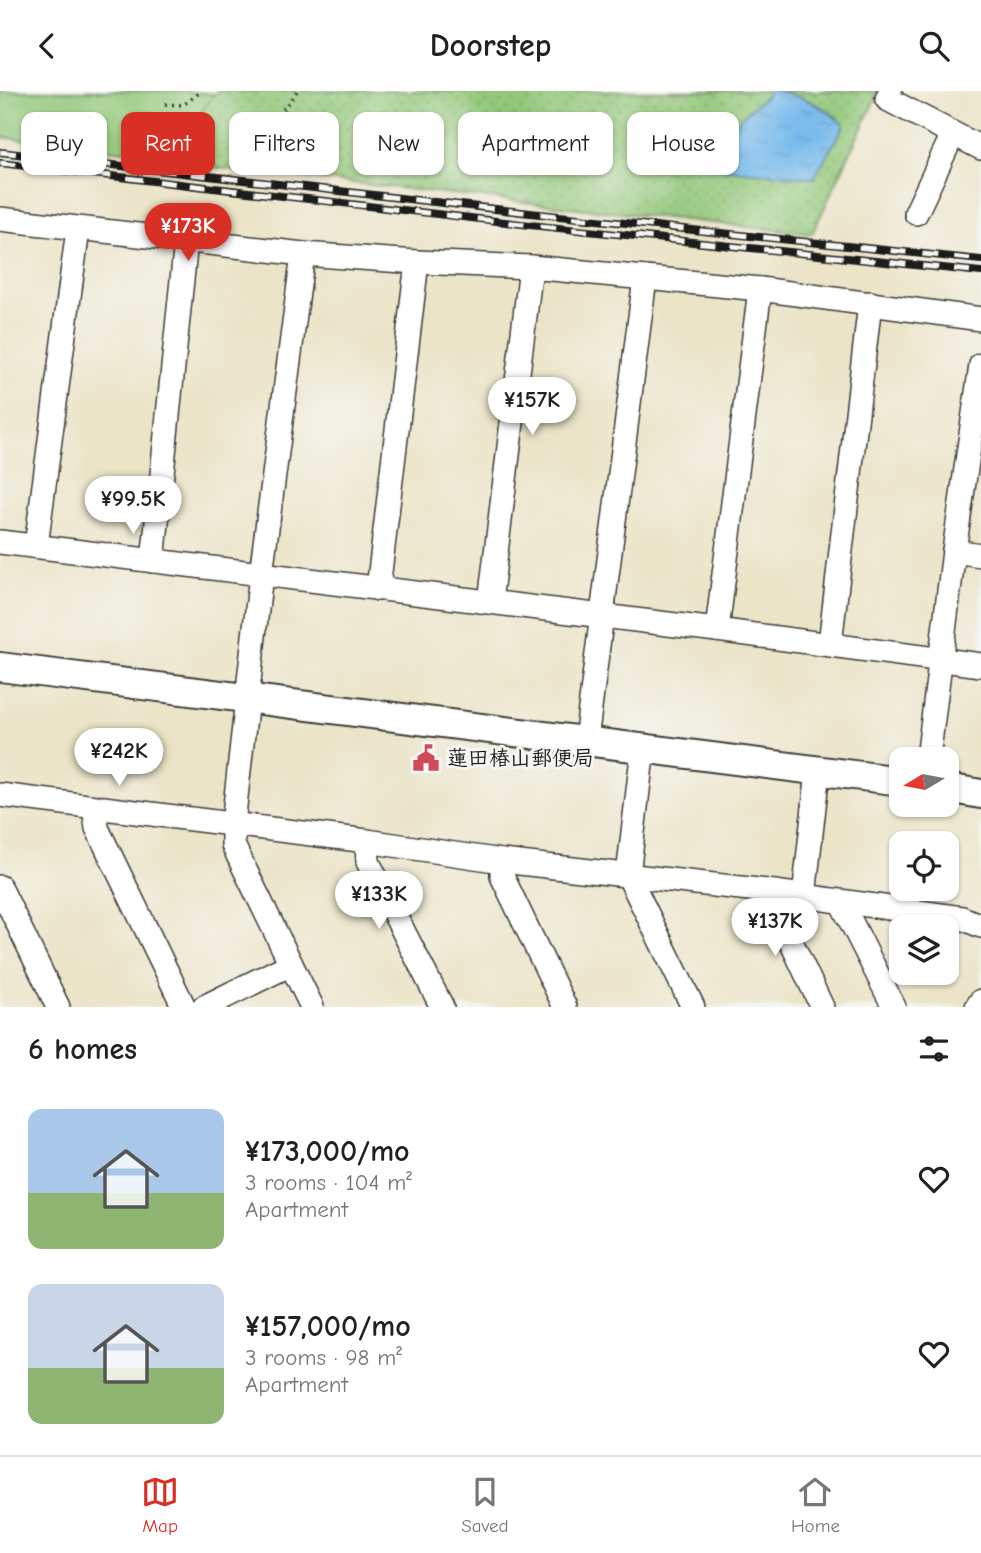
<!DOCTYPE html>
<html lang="en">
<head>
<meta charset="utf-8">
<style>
  body { margin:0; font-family:"Comic Neue","Klee One",sans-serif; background:#f2f2f2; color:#222; height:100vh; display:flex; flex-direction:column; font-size:26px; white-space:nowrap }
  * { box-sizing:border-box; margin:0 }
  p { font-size:23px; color:#767676 }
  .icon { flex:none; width:38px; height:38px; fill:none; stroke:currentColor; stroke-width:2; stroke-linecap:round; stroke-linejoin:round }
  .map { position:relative; height:916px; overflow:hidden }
  .drawer { display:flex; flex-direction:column; background:#fff; flex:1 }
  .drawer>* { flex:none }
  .guide { position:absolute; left:21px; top:21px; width:940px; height:63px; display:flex; gap:14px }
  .needle { width:46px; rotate:260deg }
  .tools { position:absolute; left:889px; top:656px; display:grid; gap:14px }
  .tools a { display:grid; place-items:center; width:70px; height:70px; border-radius:14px; background:#fff; box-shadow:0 2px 5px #0004; font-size:35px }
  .price { position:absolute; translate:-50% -60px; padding:0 16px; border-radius:24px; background:#fff; color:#222; font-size:23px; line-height:46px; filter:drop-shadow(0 2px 4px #0008) }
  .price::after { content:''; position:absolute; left:50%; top:42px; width:21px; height:16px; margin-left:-10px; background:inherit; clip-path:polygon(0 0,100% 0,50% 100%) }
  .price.selected { background:#d93025; color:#fff }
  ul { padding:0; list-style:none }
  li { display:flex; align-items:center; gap:21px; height:175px; padding:0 28px }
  li span { display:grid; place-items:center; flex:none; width:196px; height:140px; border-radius:14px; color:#555 }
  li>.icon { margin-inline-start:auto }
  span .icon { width:84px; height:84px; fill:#fffc; stroke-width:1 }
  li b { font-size:30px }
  h2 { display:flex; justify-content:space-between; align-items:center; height:84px; padding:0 28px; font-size:30px }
  .tag { padding:0 24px; border-radius:14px; background:#fff; box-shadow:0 2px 5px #0004; font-size:24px; line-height:63px }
  .tag.selected { background:#d93025; color:#fff }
  header { display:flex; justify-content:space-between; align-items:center; height:91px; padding:0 28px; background:#fff; font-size:32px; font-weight:800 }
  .tab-bar { display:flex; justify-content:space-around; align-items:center; height:98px; border-top:2px solid #e0e0e0; background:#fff; font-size:19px; color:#767676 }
  .tab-bar a { display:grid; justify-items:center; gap:4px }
  .tab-bar .selected { color:#d93025 }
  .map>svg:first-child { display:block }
  .grass { fill:#93c87a; stroke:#58724b; stroke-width:2 }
  .park { fill:url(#park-dots); stroke:#58724b; stroke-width:2 }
  .water { fill:url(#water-ripples); stroke:#496b84; stroke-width:2 }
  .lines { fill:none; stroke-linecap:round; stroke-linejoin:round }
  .minor-casing { stroke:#3b3a36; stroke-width:26 }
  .tertiary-casing { stroke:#3b3a36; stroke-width:32 }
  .path { stroke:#3b3a36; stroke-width:3.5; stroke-dasharray:2 5; stroke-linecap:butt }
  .minor { stroke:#fff; stroke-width:23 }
  .tertiary { stroke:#fff; stroke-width:28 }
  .rail-casing { stroke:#1c1c1c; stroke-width:8 }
  .rail { stroke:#f6f6f2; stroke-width:5; stroke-dasharray:16; stroke-linecap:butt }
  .labels { text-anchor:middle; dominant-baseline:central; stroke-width:6; stroke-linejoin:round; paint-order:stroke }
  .poi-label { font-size:21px; font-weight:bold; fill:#1c1c1c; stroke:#f6f6f2; text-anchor:start }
</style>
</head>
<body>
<header><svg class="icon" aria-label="back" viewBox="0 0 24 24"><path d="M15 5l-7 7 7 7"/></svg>Doorstep<svg class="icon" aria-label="search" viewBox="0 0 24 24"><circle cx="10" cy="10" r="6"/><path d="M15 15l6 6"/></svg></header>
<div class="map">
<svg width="981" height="916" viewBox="0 0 981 916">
  <defs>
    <pattern id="park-dots" width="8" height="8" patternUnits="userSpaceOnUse" patternTransform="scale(1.75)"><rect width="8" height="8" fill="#93c87a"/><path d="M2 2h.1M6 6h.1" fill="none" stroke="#7eab69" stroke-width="1.8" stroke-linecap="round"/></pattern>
    <pattern id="water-ripples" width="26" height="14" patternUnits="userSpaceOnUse" patternTransform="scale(1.75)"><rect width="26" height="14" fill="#76baec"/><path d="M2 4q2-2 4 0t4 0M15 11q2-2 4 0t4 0" fill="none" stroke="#669fca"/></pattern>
  </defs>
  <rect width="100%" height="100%" fill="#f6f6f2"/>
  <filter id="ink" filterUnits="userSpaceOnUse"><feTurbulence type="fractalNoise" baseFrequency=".0143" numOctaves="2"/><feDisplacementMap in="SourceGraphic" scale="14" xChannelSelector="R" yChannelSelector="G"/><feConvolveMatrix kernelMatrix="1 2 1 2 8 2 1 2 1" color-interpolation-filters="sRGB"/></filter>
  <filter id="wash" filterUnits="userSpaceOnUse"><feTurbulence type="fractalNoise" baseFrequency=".00686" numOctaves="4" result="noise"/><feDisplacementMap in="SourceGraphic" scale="28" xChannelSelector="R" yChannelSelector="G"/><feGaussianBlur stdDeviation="1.57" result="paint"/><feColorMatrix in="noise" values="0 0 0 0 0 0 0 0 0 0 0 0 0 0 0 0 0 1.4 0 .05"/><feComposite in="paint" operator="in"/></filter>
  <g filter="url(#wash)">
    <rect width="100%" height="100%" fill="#ebe4c7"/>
    <!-- grass -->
    <path class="grass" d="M0 0H182L246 6 239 73 0 46Z"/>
    <!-- park -->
    <path class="park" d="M217 0H879L812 143 163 71Z"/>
    <!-- water -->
    <path class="water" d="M767 0C792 0 828 15 844 35L814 87 707 76 705 72C720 59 729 41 741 27 749 17 759 12 767 4Z"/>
  </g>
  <g filter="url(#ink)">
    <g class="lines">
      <defs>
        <g id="minor">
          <path d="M890 0 887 8 981 57"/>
          <path d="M916 122 953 43"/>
          <path d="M0 128 303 163 417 171 531 176 760 198 981 228"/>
          <path d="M303 163 261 483 233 733V754L312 916"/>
          <path d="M0 451 717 539 981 574"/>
          <path d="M36 455 78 138"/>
          <path d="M954 460 981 464"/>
          <path d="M153 470 186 150"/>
          <path d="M378 498 417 171"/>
          <path d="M490 511 531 176"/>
          <path d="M717 539 760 198"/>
          <path d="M830 553 870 212"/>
          <path d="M586 649 645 187"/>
          <path d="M643 657 628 784 693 916"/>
          <path d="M928 668 954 460 981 274"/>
          <path d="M0 704 367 750 502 770 767 800 962 827 981 835"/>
          <path d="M94 716 97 737 184 916"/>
          <path d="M367 750 368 771 442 916"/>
          <path d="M502 770V785L565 916"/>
          <path d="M0 796 58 916"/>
          <path d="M767 800 822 916"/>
          <path d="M804 805 818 680"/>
          <path d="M841 811 894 916"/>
          <path d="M204 916 291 873"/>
          <path d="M977 916 981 910"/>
        </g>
        <g id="tertiary">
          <path d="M0 576 901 690"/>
          <path d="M947 697 981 703"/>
        </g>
      </defs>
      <!-- minor casing -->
      <use href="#minor" class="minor-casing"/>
      <!-- tertiary casing -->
      <use href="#tertiary" class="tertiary-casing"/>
      <!-- path -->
      <g class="path">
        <path d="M165 13 183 14 202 0"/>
        <path d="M264 39 290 11 297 0"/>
      </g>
      <!-- minor -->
      <use href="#minor" class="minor"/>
      <!-- tertiary -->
      <use href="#tertiary" class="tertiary"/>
      <defs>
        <g id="rail">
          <path d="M0 61 530 122 981 169"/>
          <path d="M0 72 530 134 981 181"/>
        </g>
      </defs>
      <!-- rail casing -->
      <use href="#rail" class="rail-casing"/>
      <!-- rail -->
      <use href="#rail" class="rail"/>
    </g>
  </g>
  <!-- icons -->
  <defs>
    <symbol id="civic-bare" viewBox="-9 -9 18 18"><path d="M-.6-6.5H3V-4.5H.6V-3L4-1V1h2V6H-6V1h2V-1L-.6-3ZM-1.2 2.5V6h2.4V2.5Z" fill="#d1495b" stroke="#f6f6f2" stroke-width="2.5" paint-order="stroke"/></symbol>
  </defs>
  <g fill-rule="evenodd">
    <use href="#civic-bare" x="407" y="648" width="38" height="38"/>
  </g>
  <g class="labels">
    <!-- poi labels -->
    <g class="poi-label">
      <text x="447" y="667">蓮田椿山郵便局</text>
    </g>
  </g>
</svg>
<div class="tools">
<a><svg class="needle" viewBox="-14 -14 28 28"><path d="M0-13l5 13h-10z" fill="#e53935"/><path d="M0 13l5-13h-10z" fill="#767676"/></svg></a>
<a><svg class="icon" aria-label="locate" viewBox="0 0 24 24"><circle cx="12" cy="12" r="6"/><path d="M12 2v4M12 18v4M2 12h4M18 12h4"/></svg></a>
<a><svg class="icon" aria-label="layers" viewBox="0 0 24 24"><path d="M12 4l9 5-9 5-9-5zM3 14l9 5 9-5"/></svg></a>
</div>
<b class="price selected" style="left:188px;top:172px">¥173K</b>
<b class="price" style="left:532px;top:346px">¥157K</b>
<b class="price" style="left:133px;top:445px">¥99.5K</b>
<b class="price" style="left:119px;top:697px">¥242K</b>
<b class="price" style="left:379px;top:840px">¥133K</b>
<b class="price" style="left:775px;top:867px">¥137K</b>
<div class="guide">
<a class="tag">Buy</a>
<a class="tag selected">Rent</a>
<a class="tag">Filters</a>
<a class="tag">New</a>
<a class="tag">Apartment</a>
<a class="tag">House</a>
</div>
</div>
<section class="drawer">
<h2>6 homes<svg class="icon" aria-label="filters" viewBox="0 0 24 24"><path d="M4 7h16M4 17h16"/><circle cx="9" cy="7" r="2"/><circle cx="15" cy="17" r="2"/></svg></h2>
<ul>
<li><span style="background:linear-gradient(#a9c7e8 60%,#8fb573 0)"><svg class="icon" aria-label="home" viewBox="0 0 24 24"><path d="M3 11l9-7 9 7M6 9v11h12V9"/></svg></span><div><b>¥173,000/mo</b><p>3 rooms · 104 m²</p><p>Apartment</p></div><svg class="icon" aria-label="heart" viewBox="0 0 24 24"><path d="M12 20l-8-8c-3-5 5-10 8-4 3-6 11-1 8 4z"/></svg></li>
<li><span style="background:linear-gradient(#c9d6e8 60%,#8fb573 0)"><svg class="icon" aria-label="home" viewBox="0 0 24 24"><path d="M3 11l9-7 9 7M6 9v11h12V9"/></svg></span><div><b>¥157,000/mo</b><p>3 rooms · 98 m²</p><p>Apartment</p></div><svg class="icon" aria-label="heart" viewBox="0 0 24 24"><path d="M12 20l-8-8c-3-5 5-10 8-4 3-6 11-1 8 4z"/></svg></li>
</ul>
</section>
<nav class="tab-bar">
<a class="selected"><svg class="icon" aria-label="map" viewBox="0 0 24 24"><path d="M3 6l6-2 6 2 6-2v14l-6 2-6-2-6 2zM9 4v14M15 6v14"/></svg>Map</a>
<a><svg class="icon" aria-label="saved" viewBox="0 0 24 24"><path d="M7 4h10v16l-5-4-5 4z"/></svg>Saved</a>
<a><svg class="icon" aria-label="home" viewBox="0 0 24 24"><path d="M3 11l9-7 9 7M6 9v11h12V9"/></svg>Home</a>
</nav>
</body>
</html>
